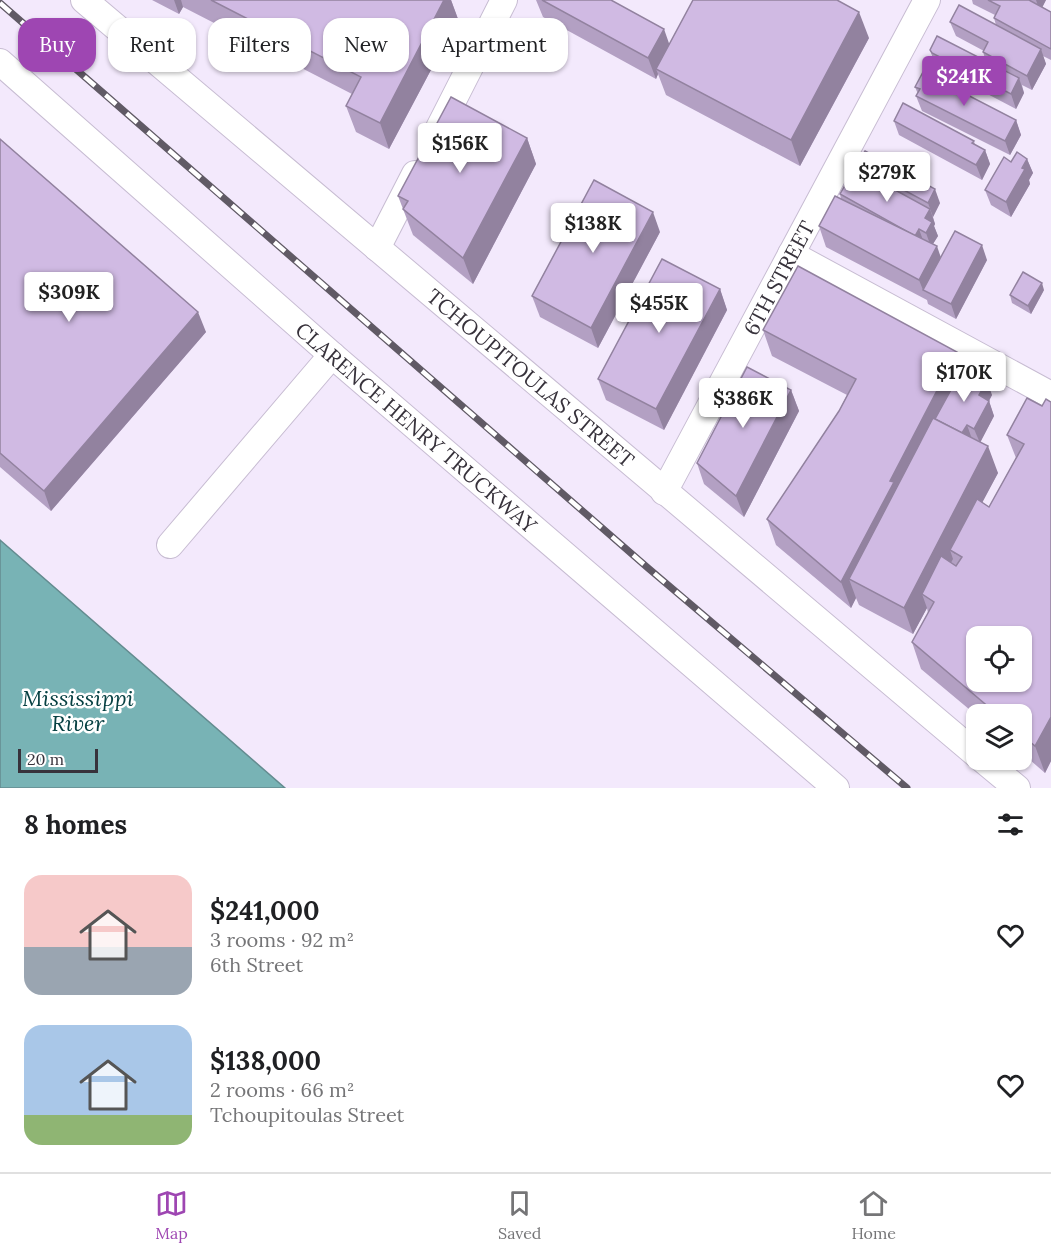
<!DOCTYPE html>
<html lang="en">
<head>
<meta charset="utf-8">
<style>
  body { margin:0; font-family:Lora,serif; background:#f2f2f2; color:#202124; height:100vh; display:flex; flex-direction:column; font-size:22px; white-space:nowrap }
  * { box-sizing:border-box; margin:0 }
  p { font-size:20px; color:#757577 }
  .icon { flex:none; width:33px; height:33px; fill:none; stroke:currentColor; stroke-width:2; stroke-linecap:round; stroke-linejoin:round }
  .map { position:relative; height:788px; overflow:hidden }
  .sheet { display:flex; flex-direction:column; background:#fff; flex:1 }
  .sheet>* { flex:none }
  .guide { position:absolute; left:18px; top:18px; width:600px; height:54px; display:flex; gap:12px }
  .tools { position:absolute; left:966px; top:626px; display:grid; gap:12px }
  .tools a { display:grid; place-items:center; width:66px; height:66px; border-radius:12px; background:#fff; box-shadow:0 2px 4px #0004; font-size:30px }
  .scale { position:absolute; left:18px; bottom:15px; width:80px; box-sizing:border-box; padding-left:6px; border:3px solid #37323b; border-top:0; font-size:16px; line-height:21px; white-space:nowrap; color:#37323b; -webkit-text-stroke:4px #fff; paint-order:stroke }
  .price { position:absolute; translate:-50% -51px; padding:0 14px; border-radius:6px; background:#fff; color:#222; font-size:20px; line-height:39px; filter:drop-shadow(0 2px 3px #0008) }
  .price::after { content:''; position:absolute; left:50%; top:36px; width:18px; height:14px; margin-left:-9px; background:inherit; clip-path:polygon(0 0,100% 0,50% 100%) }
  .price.current { background:#9e46b2; color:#fff }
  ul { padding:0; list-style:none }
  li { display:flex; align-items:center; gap:18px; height:150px; padding:0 24px }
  li span { display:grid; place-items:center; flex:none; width:168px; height:120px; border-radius:18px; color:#555 }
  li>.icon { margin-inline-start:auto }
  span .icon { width:72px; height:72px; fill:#fffc; stroke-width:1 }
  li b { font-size:26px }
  h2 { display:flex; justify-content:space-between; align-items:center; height:72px; padding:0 24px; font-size:26px }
  .pill { padding:0 21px; border-radius:18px; background:#fff; box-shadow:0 2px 4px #0004; font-size:21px; line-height:54px }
  .pill.current { background:#9e46b2; color:#fff }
  .tabs { display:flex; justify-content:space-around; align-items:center; height:84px; border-top:2px solid #e0e0e0; background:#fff; font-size:16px; color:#757577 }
  .tabs a { display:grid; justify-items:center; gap:3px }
  .tabs .current { color:#9e46b2 }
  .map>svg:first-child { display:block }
  .water { fill:#78b3b5; stroke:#648c90; stroke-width:1.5 }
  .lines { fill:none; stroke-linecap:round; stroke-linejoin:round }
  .minor-casing { stroke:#c7bcd2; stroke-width:28 }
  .minor { stroke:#fff; stroke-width:26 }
  .rail-casing { stroke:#605a65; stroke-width:7 }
  .rail { stroke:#fff; stroke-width:4.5; stroke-dasharray:14; stroke-linecap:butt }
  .wall { fill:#b3a0c3 }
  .shaded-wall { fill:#92829f }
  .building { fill:#d0bae3; stroke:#92829f; stroke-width:1.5; fill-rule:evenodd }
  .labels { text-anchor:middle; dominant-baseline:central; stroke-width:5; stroke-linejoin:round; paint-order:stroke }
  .street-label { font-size:21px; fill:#37323b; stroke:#fff }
  .water-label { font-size:22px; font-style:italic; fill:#074143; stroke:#fff }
</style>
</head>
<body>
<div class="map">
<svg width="1051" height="788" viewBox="0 0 1051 788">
  <rect width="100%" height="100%" fill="#f3e9fc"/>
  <!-- water -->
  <path class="water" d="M0 540 285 788H0Z"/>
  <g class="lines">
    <defs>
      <g id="minor">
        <path id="s1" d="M84 0 976 754"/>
        <path id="s2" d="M0 62 332 355 836 788"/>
        <path d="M439 128 504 0"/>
        <path d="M377 248 415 174"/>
        <path d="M791 254 1051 395"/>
        <path id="s3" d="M664 492 927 0"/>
        <path d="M170 545 332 355"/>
        <path d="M982 759 1017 788"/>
      </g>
    </defs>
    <!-- minor casing -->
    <use href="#minor" class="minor-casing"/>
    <!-- minor -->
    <use href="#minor" class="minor"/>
    <defs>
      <path id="rail" d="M0 3 648 568 907 788"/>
    </defs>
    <!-- rail casing -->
    <use href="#rail" class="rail-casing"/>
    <!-- rail -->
    <use href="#rail" class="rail"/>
  </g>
  <!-- wall -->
  <g class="wall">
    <path d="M152 0H451L458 19 389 149 356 132 346 106 352 94 183 7 179 14Z"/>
    <path d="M536 0H611L669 44 869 38 800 166 666 95 658 74 656 79 543 17Z"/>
    <path d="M972 0H1046L1042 7 1051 12V60L1043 56 1046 64 1032 90 1022 85 1024 93 1016 109 938 68 935 64 930 50 986 61 983 52 984 51 956 36 950 22 996 25 994 18 995 15 973 4Z"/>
    <path d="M915 87 1016 120 1021 135 1010 155 922 111 916 96 918 94Z"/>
    <path d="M894 121 974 141 975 145 985 150 990 164 982 180 899 135Z"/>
    <path d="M527 138 536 164 473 284 413 235 398 196Z"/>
    <path d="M0 139 206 332 51 511 0 467Z"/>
    <path d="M1027 159 1033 173 1029 180 1030 184 1011 217 991 205 985 190 1011 162Z"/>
    <path d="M857 165 940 203 933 217 935 224 934 226 938 236 933 244 941 257 987 260 956 319 928 304 927 300 826 247 819 226 841 199 840 194 859 170Z"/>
    <path d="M660 232 598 348 540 317 532 296Z"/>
    <path d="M720 289 727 310 664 430 606 400 598 379Z"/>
    <path d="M1044 290 1031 314 1012 303 1010 295Z"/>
    <path d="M763 330 963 368 992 395 989 401 994 416 980 442 998 473 982 502 989 507 1016 458 1007 435 1042 406 1051 402V761L1045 773 1022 753V714H976V715L921 669 912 642 928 613 927 608 913 634 859 605 856 598 851 608 776 545 767 519 839 411 847 395 772 356Z"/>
    <path d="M791 390 799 411 744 517 704 484 697 463Z"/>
  </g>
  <!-- shaded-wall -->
  <g class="shaded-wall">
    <path d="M174 0H181L183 7 179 14Z"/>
    <path d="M444 0H451L458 19 389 149 380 123Z"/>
    <path d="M1036 0H1046L1040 12Z"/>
    <path d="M859 12 869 38 800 166 791 140Z"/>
    <path d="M664 29 671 49 656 69 658 74 656 79 648 58Z"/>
    <path d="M1041 49 1046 64 1032 90 1027 76Z"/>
    <path d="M1019 78 1024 93 1016 109 1011 94Z"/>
    <path d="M1016 120 1021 135 1010 155 1005 141Z"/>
    <path d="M527 138 536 164 473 284 463 258Z"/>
    <path d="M985 150 990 164 982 180 976 165Z"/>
    <path d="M1027 159 1033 173 1029 180 1030 184 1011 217 1006 202Z"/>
    <path d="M935 189 940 203 933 217 928 203Z"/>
    <path d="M930 209 935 224 934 226 938 236 931 247 926 233 925 218Z"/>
    <path d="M653 212 660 232 598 348 591 328Z"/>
    <path d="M919 229 924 243 915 236Z"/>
    <path d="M982 245 987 260 956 319 951 304Z"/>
    <path d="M937 246 944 267 923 290 927 300 919 280Z"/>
    <path d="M1042 283 1044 290 1031 314 1028 306Z"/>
    <path d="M720 289 727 310 664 430 656 409Z"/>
    <path d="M198 312 206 332 51 511 44 491Z"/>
    <path d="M957 352 967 378 849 579 856 598 851 608 841 582 890 481Z"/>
    <path d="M987 381 992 395 984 410 979 395Z"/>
    <path d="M791 390 799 411 744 517 736 496Z"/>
    <path d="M989 401 994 416 980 443 974 429Z"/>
    <path d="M967 425 972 439H959Z"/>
    <path d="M988 446 998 473 955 554 950 550 953 559 931 600 922 594 927 608 913 634 904 608Z"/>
    <path d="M1051 717V761L1045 773 1035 746Z"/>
  </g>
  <!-- building -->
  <g class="building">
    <path d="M211 0H444L380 123 346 106 361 77Z"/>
    <path d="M542 0H611L664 29 648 58Z"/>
    <path d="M693 0H837L859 12 791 140 656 69Z"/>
    <path d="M988 0H1029L1051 12V49L994 18 1000 6Z"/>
    <path d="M959 5 1041 49 1027 76 983 52 988 42 950 22Z"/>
    <path d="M937 36 1019 78 1011 94 932 53 930 50Z"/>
    <path d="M923 72 1016 120 1005 141 916 96 920 89 915 87Z"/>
    <path d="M451 97 527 138 463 258 403 209 408 201 398 196Z"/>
    <path d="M903 103 974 141 972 143 985 150 976 165 894 121Z"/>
    <path d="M0 139 198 312 44 491 0 453Z"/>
    <path d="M865 151 935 189 928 203 857 165Z"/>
    <path d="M1017 152 1027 159 1022 168 1025 169 1006 202 985 190 1004 157 1011 162Z"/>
    <path d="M855 168 930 209 925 218 932 222 926 233 919 229 915 236 840 194Z"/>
    <path d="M594 180 653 212 591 328 532 296Z"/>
    <path d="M835 196 937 246 919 280 819 226Z"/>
    <path d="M955 231 982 245 951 304 923 290Z"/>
    <path d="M662 259 720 289 656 409 598 379Z"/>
    <path d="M798 266 957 352 890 481 894 482 841 582 767 519 839 411 856 379 763 330Z"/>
    <path d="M1023 272 1042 283 1028 306 1010 295Z"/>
    <path d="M747 367 791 390 736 496 697 463Z"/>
    <path d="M963 368 987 381 979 395 989 401 974 429 967 425 962 433 935 419Z"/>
    <path d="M1027 398 1042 406 1046 399 1051 402V717L1035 746 1022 735V714H997L912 642 934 602 922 594 941 556 956 566 962 557 950 550 977 499 989 507 1024 444 1007 435ZM976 636H1022V681H976Z"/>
    <path d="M933 418 988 446 904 608 849 579Z"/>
  </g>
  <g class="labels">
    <!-- street labels -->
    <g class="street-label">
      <text stroke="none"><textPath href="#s3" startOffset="243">6TH STREET</textPath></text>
      <text stroke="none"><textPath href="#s1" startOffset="585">TCHOUPITOULAS STREET</textPath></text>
      <text stroke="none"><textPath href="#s2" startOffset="554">CLARENCE HENRY TRUCKWAY</textPath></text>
    </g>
    <!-- water labels -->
    <g class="water-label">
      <text x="78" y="698">Mississippi<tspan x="78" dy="25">River</tspan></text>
    </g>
  </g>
</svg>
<div class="tools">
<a><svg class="icon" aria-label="locate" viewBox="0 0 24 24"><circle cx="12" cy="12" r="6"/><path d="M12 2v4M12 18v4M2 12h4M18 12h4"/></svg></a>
<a><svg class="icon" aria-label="layers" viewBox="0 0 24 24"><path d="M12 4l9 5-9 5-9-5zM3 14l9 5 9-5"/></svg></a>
</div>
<div class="scale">20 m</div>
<b class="price current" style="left:964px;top:107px">$241K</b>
<b class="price" style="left:460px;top:174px">$156K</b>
<b class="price" style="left:887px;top:203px">$279K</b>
<b class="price" style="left:593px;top:254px">$138K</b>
<b class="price" style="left:69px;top:323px">$309K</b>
<b class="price" style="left:659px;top:334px">$455K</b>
<b class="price" style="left:964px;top:403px">$170K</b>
<b class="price" style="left:743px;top:429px">$386K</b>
<div class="guide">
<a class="pill current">Buy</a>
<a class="pill">Rent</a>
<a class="pill">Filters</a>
<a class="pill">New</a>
<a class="pill">Apartment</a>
</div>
</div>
<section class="sheet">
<h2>8 homes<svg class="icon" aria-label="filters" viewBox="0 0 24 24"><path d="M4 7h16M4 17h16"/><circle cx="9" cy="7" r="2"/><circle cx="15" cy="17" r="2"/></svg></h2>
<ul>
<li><span style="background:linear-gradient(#f6c9c9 60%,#9aa5b1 0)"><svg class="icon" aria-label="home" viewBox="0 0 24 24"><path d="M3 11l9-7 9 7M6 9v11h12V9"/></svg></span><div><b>$241,000</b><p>3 rooms · 92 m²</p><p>6th Street</p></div><svg class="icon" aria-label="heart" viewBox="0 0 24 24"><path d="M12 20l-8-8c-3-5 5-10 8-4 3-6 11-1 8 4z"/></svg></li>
<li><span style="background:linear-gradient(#a9c7e8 75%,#8fb573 0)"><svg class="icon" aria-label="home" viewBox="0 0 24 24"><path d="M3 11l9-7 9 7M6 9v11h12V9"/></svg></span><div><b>$138,000</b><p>2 rooms · 66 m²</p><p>Tchoupitoulas Street</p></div><svg class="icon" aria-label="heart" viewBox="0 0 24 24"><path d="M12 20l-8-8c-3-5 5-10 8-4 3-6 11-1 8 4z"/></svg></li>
</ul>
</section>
<nav class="tabs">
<a class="current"><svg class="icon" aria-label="map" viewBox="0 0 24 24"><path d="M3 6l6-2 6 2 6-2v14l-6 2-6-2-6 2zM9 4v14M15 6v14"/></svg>Map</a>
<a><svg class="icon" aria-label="saved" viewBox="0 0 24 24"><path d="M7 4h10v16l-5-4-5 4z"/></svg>Saved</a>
<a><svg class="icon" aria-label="home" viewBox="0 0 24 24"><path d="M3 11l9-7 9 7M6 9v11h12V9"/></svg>Home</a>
</nav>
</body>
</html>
